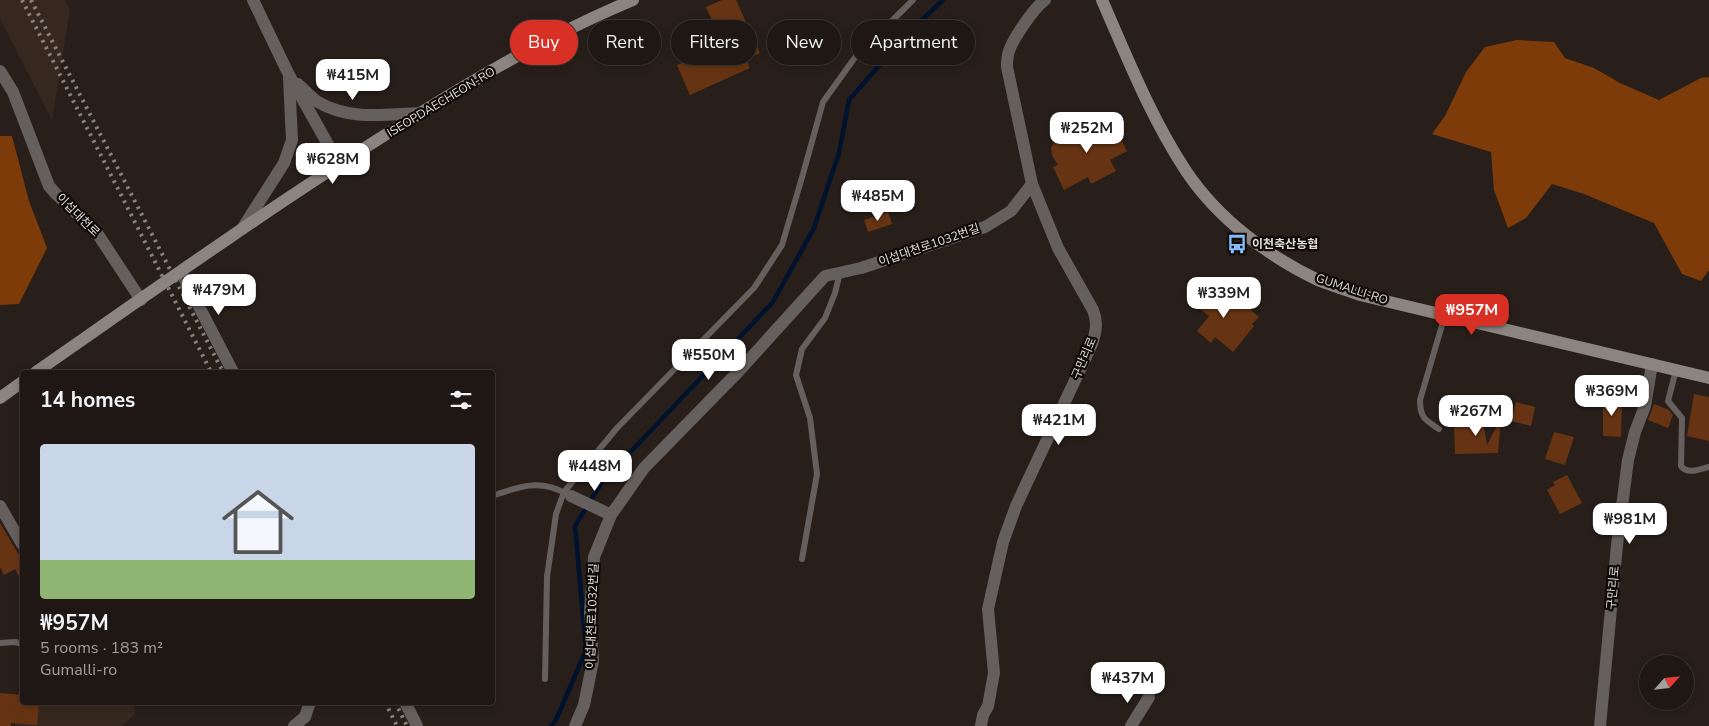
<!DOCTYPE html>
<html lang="en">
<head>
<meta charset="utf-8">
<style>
  body { margin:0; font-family:"Nunito Sans","Noto Sans KR",sans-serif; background:#26201d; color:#f1f3f6; height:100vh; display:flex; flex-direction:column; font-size:19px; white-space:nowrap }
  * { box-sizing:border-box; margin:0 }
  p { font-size:16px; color:#a19fa0 }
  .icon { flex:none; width:28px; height:28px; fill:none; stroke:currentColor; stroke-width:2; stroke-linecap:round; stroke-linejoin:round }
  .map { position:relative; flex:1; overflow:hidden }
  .sheet { position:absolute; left:20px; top:370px; width:475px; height:335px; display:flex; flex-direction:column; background:#1e1714; border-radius:5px; box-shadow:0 2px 8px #0003,0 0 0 1px #3c3634 }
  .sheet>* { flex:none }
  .banner { position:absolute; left:510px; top:20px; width:475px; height:45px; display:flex; gap:10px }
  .needle { width:32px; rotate:63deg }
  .buttons { position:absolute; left:1639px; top:655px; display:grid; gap:10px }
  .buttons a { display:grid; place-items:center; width:55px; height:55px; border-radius:50%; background:#1e1714; box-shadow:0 2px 8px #0003,0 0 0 1px #3c3634; font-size:25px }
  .price { position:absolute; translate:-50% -42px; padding:0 11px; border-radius:10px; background:#fff; color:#222; font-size:16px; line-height:32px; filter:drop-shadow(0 1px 2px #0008) }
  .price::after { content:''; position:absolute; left:50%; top:30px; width:15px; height:11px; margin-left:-8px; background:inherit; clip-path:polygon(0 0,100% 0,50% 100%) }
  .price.current { background:#d93025; color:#fff }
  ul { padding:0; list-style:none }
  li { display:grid; align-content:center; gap:10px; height:265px; padding:0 20px }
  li+li { border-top:1px solid #3c3634 }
  li span { display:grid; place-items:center; height:155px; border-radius:5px; color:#555 }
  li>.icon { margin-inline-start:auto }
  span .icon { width:90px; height:90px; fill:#fffc; stroke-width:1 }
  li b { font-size:21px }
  h2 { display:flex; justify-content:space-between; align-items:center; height:60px; padding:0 20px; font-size:21px }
  .chip { padding:0 18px; border-radius:22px; background:#1e1714; box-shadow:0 2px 8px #0003,0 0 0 1px #3c3634; font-size:18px; line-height:45px }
  .chip.current { background:#d93025; color:#fff }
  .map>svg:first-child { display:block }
  .built { fill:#36281f }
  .forest { fill:#7d3b0a }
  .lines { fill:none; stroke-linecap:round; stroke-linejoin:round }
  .stream { stroke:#00122e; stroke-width:4.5 }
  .building { fill:#673413 }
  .lane { stroke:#65605e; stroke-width:6 }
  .street { stroke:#65605e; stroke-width:12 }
  .secondary { stroke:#8c8480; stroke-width:12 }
  .rail { stroke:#88817c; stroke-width:4; stroke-dasharray:2.5 5; stroke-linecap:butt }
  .labels { text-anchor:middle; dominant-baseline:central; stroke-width:4.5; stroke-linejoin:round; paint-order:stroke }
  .street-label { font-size:12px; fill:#e2dcd8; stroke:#0e0a08 }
  .poi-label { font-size:12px; font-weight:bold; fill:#e2dcd8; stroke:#0e0a08; text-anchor:start }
</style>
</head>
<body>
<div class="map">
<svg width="1709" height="726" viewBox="0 0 1709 726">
  <rect width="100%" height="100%" fill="#281f1a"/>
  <!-- built -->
  <g class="built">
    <path d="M0 0H65L70 10 52 120 0 19Z"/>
    <path d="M22 673V702L131 703 135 705 134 715 122 726H15L18 694Z"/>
  </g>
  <!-- forest -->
  <g class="forest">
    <path d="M1517 40 1554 42 1565 58 1594 68 1620 83 1659 100 1701 78 1709 77V270L1701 281 1682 274 1654 223 1584 194 1552 184 1526 218 1508 228 1494 190 1491 152 1432 134 1445 116 1466 72 1485 47Z"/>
    <path d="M0 136H12L29 201 47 248 19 304 0 305Z"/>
  </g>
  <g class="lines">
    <!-- stream -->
    <path class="stream" d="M551 726 556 720 586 650 575 526 602 482 773 302 814 228 839 153 849 100 905 36 943 0"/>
  </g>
  <!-- building -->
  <g class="building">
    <path d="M722 0H736L760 53 746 59 750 68 690 95 677 65 693 58 716 29 706 7Z"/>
    <path d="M1110 118 1127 151 1110 160 1116 171 1091 184 1088 177 1064 190 1053 167 1058 165 1052 155 1051 148 1054 143 1060 140 1056 132 1069 125 1075 137Z"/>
    <path d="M888 212 892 224 868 232 864 220Z"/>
    <path d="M1198 286 1219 304 1229 292 1259 317 1252 324 1254 326 1233 352 1215 337 1211 343 1197 331 1209 316 1187 299Z"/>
    <path d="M1694 394 1709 397V441L1687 436Z"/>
    <path d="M1603 398H1622L1621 437 1603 436Z"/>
    <path d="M1516 402 1535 407 1531 426 1511 421Z"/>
    <path d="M1654 404 1669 410 1673 415 1668 428 1648 420Z"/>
    <path d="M1481 411 1487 445 1501 418 1498 453 1455 454 1454 427 1468 426 1466 414Z"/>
    <path d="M1554 432 1574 437 1565 465 1545 459Z"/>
    <path d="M1567 475 1582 503 1560 514 1547 490 1555 485 1553 482Z"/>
    <path d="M0 523 22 560V582L15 569 4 575 0 567Z"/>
    <path d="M0 693 22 695V702H39L37 725 11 723V726H0Z"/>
  </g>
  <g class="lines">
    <!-- lane -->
    <g class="lane">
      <path d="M1676 370 1668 401 1682 418 1681 466C1687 475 1700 469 1709 467"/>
      <path d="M1439 429C1425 420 1420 418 1420 400L1445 315"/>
      <path d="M492 496C520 486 540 479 567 494"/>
      <path d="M802 559 817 474 810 418 796 375 802 349 825 318 835 293 840 272"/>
      <path d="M0 643 15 642 22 644"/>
      <path d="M545 679 547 577 556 514 564 492 617 428 754 288 782 245 803 174 823 102 856 56 913 0"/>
    </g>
    <!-- street -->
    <g class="street">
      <path d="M253 0 289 75 339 164"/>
      <path d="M0 71 13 92 49 186 56 194 97 233 141 300"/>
      <path d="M298 84C305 90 311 98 318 102 350 121 385 114 420 113"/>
      <path d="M242 229 284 163 292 140 289 78"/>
      <path d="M181 272 233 372"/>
      <path d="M571 496 607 513"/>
      <path d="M0 506 22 544"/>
      <path d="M405 702 417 726"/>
      <path d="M294 726 305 717 310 702"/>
      <path d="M575 726 584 705 593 661 590 613 594 557 611 515 644 468 738 372 825 276 861 268 985 227 1011 211 1032 184"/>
      <path d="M981 726 983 715 988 706 994 673 988 609 1003 542 1016 506 1092 344C1096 332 1098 322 1093 310L1058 248 1032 184 1007 67C1007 63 1007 59 1008 55 1010 42 1034 8 1045 0"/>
      <path d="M1131 726 1149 697"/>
      <path d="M1600 726 1617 545 1628 460 1635 432 1645 406 1652 364"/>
    </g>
    <!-- secondary -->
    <g class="secondary">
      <path d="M1102 0C1127 57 1151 118 1186 171 1218 219 1269 257 1320 281 1333 286 1347 290 1360 295L1709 378"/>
      <path d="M36 372C148 294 259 215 374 142 457 89 542 38 633 0"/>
      <path d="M0 398 22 382"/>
    </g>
    <!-- rail -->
    <g class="rail">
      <path d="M22 0 211 372"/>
      <path d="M31 0 223 372"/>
      <path d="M385 702 397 726"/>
      <path d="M395 702 407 726"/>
    </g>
  </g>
  <!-- icons -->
  <defs>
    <symbol id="bus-bare" viewBox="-9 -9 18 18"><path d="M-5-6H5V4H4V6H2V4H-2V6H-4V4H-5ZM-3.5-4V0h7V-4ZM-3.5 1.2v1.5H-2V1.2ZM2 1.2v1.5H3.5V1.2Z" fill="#87bbfb" stroke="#0e0a08" stroke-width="2.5" paint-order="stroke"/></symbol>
  </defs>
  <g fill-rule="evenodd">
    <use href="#bus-bare" x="1223" y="230" width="28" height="28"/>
  </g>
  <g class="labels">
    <!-- street labels -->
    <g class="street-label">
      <text transform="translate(441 102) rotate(-31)">ISEOPDAECHEON-RO</text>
      <text transform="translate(78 215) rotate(45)">이섭대천로</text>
      <text transform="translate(929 245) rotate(-19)">이섭대천로1032번길</text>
      <text transform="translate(1352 289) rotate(18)">GUMALLI-RO</text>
      <text transform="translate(1084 358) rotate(-67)">구만리로</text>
      <text transform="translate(1613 588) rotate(-85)">구만리로</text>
      <text transform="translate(592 616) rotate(-88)">이섭대천로1032번길</text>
    </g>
    <!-- poi labels -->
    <g class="poi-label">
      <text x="1252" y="244">이천축산농협</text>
    </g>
  </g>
</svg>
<div class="buttons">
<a><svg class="needle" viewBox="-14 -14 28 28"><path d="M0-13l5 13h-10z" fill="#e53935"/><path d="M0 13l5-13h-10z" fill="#a19fa0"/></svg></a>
</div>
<b class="price" style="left:353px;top:101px">₩415M</b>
<b class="price" style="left:1087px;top:154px">₩252M</b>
<b class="price" style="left:333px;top:185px">₩628M</b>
<b class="price" style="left:878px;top:222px">₩485M</b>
<b class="price" style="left:219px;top:316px">₩479M</b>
<b class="price" style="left:1224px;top:319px">₩339M</b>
<b class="price current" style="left:1472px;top:336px">₩957M</b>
<b class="price" style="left:709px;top:381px">₩550M</b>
<b class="price" style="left:1612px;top:417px">₩369M</b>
<b class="price" style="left:1476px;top:437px">₩267M</b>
<b class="price" style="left:1059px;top:446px">₩421M</b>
<b class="price" style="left:595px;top:492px">₩448M</b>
<b class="price" style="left:1630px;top:545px">₩981M</b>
<b class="price" style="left:1128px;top:704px">₩437M</b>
<div class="banner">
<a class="chip current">Buy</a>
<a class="chip">Rent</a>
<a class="chip">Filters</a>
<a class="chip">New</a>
<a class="chip">Apartment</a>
</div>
<section class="sheet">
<h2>14 homes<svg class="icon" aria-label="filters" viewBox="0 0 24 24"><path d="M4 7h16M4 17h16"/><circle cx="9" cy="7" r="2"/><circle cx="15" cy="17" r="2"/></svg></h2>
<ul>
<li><span style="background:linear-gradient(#c9d6e8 75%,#8fb573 0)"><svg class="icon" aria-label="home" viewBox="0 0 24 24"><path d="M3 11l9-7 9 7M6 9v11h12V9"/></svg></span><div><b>₩957M</b><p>5 rooms · 183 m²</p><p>Gumalli-ro</p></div></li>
</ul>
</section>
</div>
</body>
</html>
